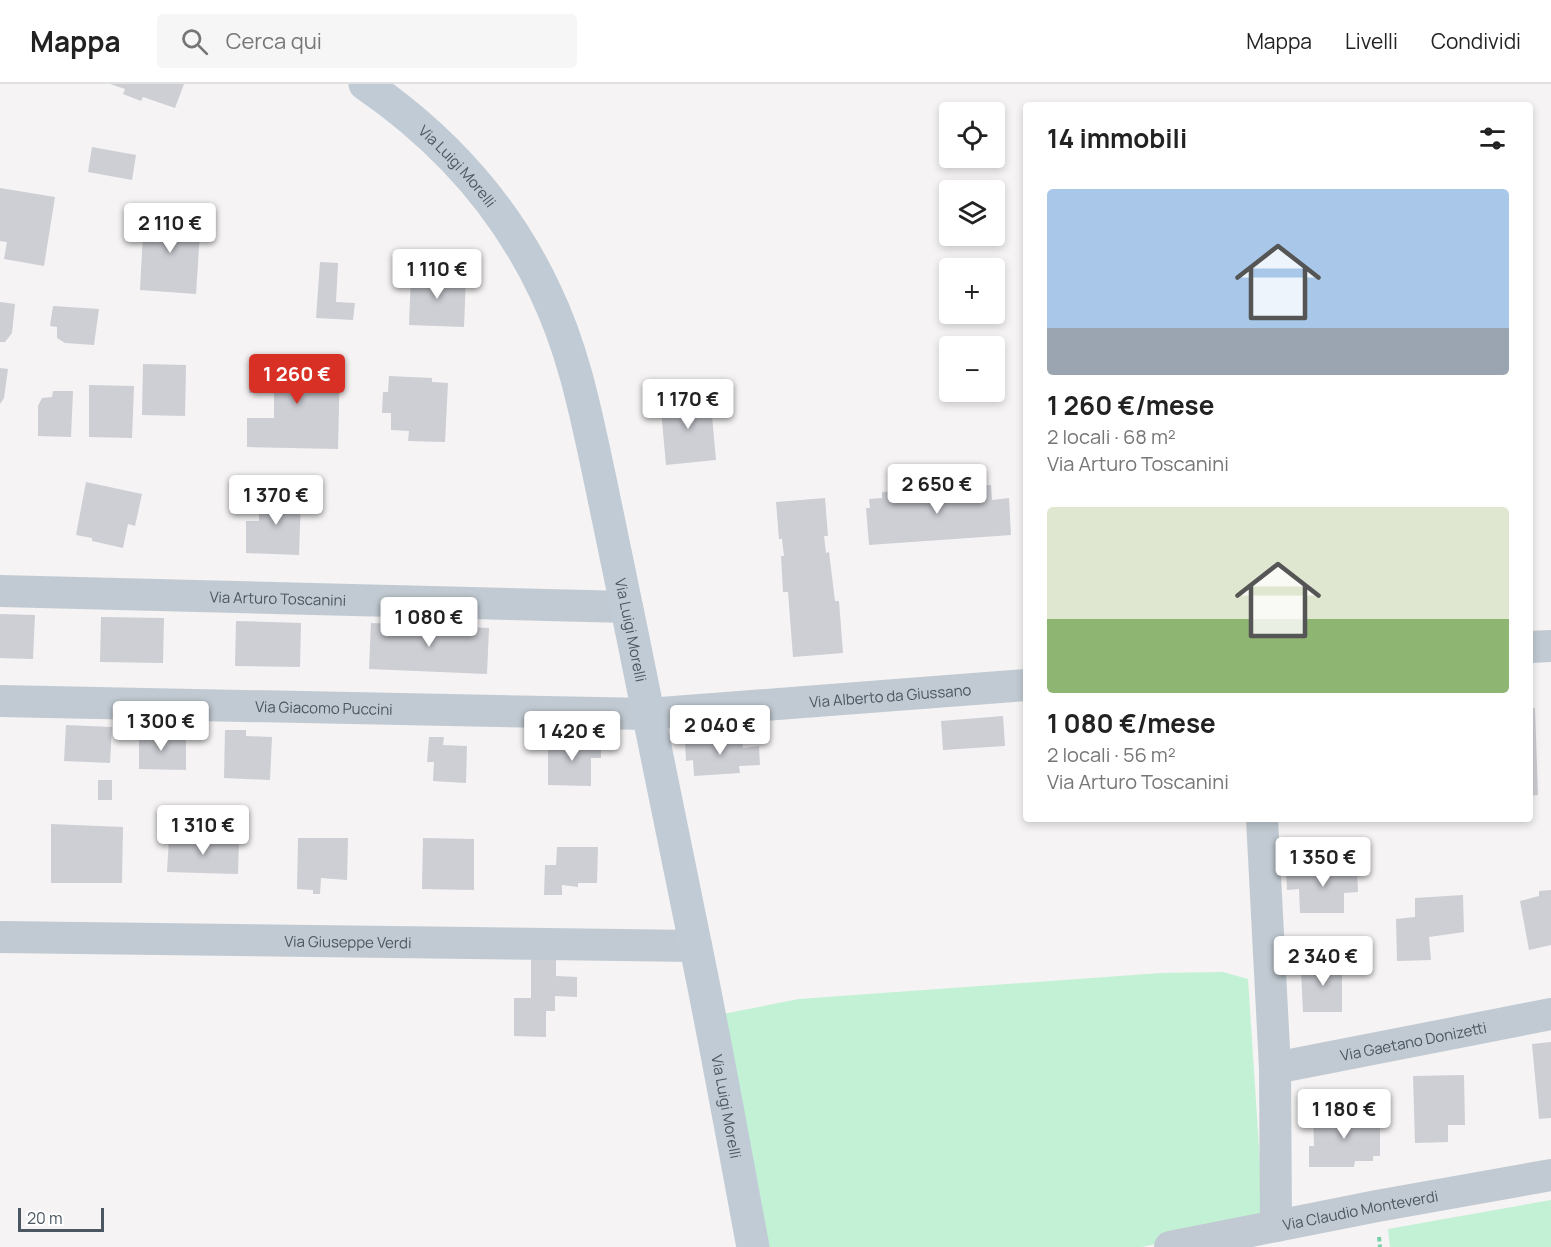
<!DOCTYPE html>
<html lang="it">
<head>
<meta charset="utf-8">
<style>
  body { margin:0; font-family:Manrope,sans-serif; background:#f6f6f6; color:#222; height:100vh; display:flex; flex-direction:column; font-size:22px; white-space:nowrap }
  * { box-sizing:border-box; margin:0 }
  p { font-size:20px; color:#767676 }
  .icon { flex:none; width:33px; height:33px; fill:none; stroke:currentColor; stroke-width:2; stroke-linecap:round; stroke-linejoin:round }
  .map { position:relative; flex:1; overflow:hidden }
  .details { position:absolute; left:1023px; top:18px; width:510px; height:720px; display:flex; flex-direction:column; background:#fff; border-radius:6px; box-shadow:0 3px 9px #0003 }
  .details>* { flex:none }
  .controls { position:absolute; left:939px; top:18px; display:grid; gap:12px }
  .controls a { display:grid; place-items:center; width:66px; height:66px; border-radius:6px; background:#fff; box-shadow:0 3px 9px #0003; font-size:30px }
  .scale { position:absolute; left:18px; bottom:15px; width:86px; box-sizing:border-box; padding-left:6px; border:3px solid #4a5661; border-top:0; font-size:16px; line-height:21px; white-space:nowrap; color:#4a5661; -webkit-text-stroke:4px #fff; paint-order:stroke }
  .price { position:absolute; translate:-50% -51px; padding:0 14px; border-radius:6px; background:#fff; color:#222; font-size:20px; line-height:39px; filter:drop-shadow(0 2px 3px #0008) }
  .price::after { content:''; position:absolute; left:50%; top:36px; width:18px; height:14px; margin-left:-9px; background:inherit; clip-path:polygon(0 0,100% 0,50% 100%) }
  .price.active { background:#d93025; color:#fff }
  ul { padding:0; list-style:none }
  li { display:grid; align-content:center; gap:12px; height:318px; padding:0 24px }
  li span { display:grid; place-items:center; height:186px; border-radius:6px; color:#555 }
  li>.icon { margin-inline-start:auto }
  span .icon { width:108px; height:108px; fill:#fffc; stroke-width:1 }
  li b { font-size:26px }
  h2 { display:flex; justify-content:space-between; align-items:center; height:72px; padding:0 24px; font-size:26px }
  header { display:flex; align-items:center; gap:36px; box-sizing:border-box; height:84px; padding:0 30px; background:#fff; border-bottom:2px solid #e0e0e0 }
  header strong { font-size:28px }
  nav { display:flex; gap:33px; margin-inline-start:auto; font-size:21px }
  .search { width:420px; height:54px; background:#f6f6f6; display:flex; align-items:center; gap:15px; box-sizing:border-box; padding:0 21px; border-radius:6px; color:#767676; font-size:22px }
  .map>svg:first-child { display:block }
  .green { fill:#c3f1d5 }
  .building { fill:#cdcfd5 }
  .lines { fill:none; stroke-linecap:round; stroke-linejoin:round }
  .path { stroke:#7ad0a6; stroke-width:4; stroke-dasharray:4.5 3; stroke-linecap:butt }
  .street { stroke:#c1cad2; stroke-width:32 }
  .secondary { stroke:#c1cbd6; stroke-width:33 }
  .labels { text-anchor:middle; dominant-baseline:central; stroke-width:4.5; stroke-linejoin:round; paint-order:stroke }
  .street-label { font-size:15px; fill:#4a5661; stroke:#fff }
</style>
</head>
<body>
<header>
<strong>Mappa</strong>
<div class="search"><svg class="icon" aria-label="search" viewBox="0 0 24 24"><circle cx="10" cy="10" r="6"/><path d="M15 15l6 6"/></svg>Cerca qui</div>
<nav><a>Mappa</a><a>Livelli</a><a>Condividi</a></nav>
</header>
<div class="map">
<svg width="1551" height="1163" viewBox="0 0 1551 1163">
  <rect width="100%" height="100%" fill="#f5f3f3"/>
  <!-- green -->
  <g class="green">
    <path d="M1223 888 1248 895 1263 1125 1258 1134 1250 1140 1142 1163H765L718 931 799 915 1161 889Z"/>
    <path d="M1551 1116V1163H1390L1388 1145Z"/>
  </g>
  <!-- building -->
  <g class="building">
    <path d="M110 0H184L175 24 143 13 141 17 123 10 125 5Z"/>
    <path d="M92 63 136 71 132 96 88 88Z"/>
    <path d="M0 104 55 113 44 182 4 175 7 158 0 157Z"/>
    <path d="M144 130 201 133 196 210 140 206Z"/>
    <path d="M320 178 338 179 336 218 355 219 353 236 316 234Z"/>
    <path d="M411 189 466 192 464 243 409 241Z"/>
    <path d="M0 218 15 220 12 249 5 258H0Z"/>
    <path d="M53 222 99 225 94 261 65 259 57 254V243L50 242Z"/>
    <path d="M250 276 340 278 338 365 247 363V334H274V309H249Z"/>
    <path d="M143 280 186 281 185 332 142 331Z"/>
    <path d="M0 284 8 285 4 314 0 320Z"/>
    <path d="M389 292 432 294V298L448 299 445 358 408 357 409 347 391 346V329H382L383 308H388Z"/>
    <path d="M89 301 134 302 132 354 89 353Z"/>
    <path d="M53 307H73L71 353 38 352V322L42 314 52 313Z"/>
    <path d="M710 310 716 376 666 381 660 315Z"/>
    <path d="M86 398 142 410 135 442 128 440 123 464 92 457V454L76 451Z"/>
    <path d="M991 401 992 416 1009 414 1011 451 869 461 866 424H870L869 415 882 414V408Z"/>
    <path d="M259 411 301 412 299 471 246 469V437H259Z"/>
    <path d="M825 414 828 452H824L826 469 829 468 835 517H839L843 569 793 573 788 508H783L781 472H784L782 455H779L776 418Z"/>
    <path d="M0 530 35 531 33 575 0 574Z"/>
    <path d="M101 533 164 534 163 579 100 578Z"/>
    <path d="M236 537 301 539 300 583 235 582Z"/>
    <path d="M371 539 489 544 487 590 369 585Z"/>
    <path d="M1530 624H1535L1538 711 1530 712Z"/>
    <path d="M1003 632 1005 662 943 666 941 637Z"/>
    <path d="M66 641 112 643 110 679 64 677Z"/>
    <path d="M225 646H246V652L272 653 270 696 224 694Z"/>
    <path d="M139 648H162V654L186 655V686L139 685Z"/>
    <path d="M742 652 743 664 759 662 760 681 739 682 740 689 694 692 693 676 686 677 685 656Z"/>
    <path d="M429 653H444L443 661 467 662 466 699 433 697 434 678H427Z"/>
    <path d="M580 656H601V674H591V702L548 701V658H578Z"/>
    <rect x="98" y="696" width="14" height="20"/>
    <path d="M51 740 123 743 122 799H51Z"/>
    <path d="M169 754 239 756 238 790 167 788Z"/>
    <path d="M298 754H348L347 796 321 794 320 810H313V806L297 805Z"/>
    <path d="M423 754 474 755V806L422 805Z"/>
    <path d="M557 763H598L597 799H578V803L562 801V811H544L545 781H556Z"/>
    <path d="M1357 783 1358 808 1344 809V829H1300L1299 805 1287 806 1286 785Z"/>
    <path d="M1551 806V861L1529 866 1520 817 1539 812V807Z"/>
    <path d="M1463 811 1464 848 1429 853 1431 876 1397 877 1396 835 1415 833V814Z"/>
    <path d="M531 874 556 875V892L577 893V913L555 912V927H546V953L514 952V914H531Z"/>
    <path d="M1315 875H1342V928H1303L1301 886 1316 885Z"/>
    <path d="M1551 958V1034L1539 1035 1532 960Z"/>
    <path d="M1464 991 1465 1041H1448V1058L1415 1059 1413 992Z"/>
    <path d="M1349 1030V1033H1380V1072H1373V1077H1355L1354 1083H1309V1062H1314L1313 1031Z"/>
  </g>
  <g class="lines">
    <!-- path -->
    <path class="path" d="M1379 1153 1380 1163"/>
    <!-- street -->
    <g class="street">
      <path id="s1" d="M0 507 627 523"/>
      <path d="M1530 563 1551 562"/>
      <path id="s2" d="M0 617 648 630 1026 601"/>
      <path d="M1262 735 1275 984 1276 1142"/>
      <path id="s3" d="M0 853 696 862"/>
      <path id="s4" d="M1275 984 1551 930"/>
      <path id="s5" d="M1170 1163 1377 1122 1551 1091"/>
    </g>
    <!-- secondary -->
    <path class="secondary" id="s6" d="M365 0C442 53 505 122 545 207 574 267 586 330 600 395 612 454 625 514 637 574 656 669 676 764 695 859 716 960 734 1062 753 1163"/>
  </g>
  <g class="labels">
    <!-- street labels -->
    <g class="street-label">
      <text stroke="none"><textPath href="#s6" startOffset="124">Via Luigi Morelli</textPath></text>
      <text stroke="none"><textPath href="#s1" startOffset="278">Via Arturo Toscanini</textPath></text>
      <text stroke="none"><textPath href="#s6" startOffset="628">Via Luigi Morelli</textPath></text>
      <text stroke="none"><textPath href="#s2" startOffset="891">Via Alberto da Giussano</textPath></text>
      <text stroke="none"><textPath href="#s2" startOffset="324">Via Giacomo Puccini</textPath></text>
      <text stroke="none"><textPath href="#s3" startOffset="348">Via Giuseppe Verdi</textPath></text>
      <text stroke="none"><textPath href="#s4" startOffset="141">Via Gaetano Donizetti</textPath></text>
      <text stroke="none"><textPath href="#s6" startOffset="1114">Via Luigi Morelli</textPath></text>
      <text stroke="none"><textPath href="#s5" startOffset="194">Via Claudio Monteverdi</textPath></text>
    </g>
  </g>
</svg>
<div class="controls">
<a><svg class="icon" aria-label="locate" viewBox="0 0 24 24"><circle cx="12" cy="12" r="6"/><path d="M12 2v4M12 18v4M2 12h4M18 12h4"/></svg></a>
<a><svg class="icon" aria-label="layers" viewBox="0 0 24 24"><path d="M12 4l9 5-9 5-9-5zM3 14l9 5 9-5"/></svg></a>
<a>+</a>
<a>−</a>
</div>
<div class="scale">20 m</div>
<b class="price" style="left:170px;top:170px">2 110 €</b>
<b class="price" style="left:437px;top:216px">1 110 €</b>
<b class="price active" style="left:297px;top:321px">1 260 €</b>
<b class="price" style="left:688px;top:346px">1 170 €</b>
<b class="price" style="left:937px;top:431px">2 650 €</b>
<b class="price" style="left:276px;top:442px">1 370 €</b>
<b class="price" style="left:429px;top:564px">1 080 €</b>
<b class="price" style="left:161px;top:668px">1 300 €</b>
<b class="price" style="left:720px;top:672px">2 040 €</b>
<b class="price" style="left:572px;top:678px">1 420 €</b>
<b class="price" style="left:203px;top:772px">1 310 €</b>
<b class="price" style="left:1323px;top:804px">1 350 €</b>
<b class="price" style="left:1323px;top:903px">2 340 €</b>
<b class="price" style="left:1344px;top:1056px">1 180 €</b>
<section class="details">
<h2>14 immobili<svg class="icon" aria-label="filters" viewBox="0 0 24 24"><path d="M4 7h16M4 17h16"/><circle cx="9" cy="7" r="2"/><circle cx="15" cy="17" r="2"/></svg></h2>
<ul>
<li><span style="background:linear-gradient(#a9c7e8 75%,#9aa5b1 0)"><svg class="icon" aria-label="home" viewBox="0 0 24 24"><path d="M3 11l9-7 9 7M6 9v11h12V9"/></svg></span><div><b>1 260 €/mese</b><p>2 locali · 68 m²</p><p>Via Arturo Toscanini</p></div></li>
<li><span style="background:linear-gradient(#dfe7d0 60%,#8fb573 0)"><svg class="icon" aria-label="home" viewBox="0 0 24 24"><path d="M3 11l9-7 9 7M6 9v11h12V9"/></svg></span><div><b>1 080 €/mese</b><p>2 locali · 56 m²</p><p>Via Arturo Toscanini</p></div></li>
</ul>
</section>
</div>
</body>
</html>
